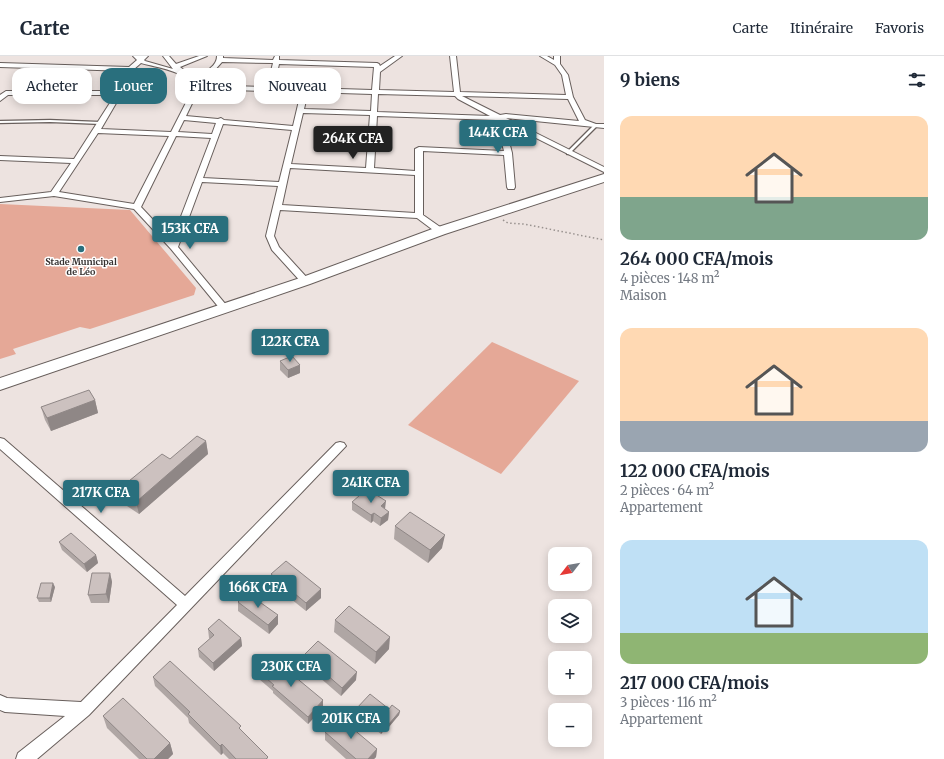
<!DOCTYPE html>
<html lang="fr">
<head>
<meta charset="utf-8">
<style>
  body { margin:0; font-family:Merriweather,serif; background:#f2f2f3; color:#1f2937; height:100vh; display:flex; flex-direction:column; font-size:15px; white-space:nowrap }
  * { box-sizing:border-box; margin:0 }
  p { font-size:13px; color:#747a83 }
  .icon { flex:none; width:22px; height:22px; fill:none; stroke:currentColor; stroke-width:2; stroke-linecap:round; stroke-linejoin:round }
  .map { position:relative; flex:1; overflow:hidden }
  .details { display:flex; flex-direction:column; background:#fff; width:340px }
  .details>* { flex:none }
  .guide { position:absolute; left:12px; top:12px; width:380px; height:36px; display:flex; gap:8px }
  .needle { width:26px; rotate:239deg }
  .tools { position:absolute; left:548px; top:491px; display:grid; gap:8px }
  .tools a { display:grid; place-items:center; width:44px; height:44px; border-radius:8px; background:#fff; box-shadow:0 2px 10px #0003; font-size:20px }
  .price { position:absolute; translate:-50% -34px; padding:0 9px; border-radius:4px; background:#296f7d; color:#fff; font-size:13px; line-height:26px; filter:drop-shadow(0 1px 2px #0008) }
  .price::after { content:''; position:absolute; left:50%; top:24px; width:12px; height:9px; margin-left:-6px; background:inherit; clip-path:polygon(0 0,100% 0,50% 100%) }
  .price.active { background:#222; color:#fff }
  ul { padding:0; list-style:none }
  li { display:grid; align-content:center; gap:8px; height:212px; padding:0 16px }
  li span { display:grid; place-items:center; height:124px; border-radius:12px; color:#555 }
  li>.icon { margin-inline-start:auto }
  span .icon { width:72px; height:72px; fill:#fffc; stroke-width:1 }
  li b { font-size:17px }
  h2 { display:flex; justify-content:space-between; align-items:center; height:48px; padding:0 16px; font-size:17px }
  .tag { padding:0 14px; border-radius:12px; background:#fff; box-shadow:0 2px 10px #0003; font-size:14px; line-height:36px }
  .tag.active { background:#296f7d; color:#fff }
  header { display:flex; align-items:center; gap:24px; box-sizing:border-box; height:56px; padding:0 20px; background:#fff; border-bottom:1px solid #e0e1e3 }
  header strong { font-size:19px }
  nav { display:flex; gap:22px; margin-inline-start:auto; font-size:14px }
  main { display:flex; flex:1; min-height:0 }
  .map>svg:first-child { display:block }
  .green { fill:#e5a897 }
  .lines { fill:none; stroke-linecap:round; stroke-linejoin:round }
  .lane-casing { stroke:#685f5c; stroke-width:2.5 }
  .street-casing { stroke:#685f5c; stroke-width:2 }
  .primary-casing { stroke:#685f5c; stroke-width:2 }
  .path-far1 { stroke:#99928f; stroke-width:1; stroke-dasharray:1 2; stroke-linecap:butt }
  .path { stroke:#99928f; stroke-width:1.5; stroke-dasharray:1.5 2.5; stroke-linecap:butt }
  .lane { fill:#fff; fill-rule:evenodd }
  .street { fill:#fff; fill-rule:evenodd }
  .primary { fill:#fff; fill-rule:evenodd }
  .wall { fill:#afa6a4 }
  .shaded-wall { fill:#8f8786 }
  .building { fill:#ccc1bf; stroke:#8f8786 }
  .poi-dot { fill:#296f7d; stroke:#fff; stroke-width:1.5 }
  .labels { text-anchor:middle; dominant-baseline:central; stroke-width:3; stroke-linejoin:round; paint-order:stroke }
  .far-poi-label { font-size:9px; font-weight:bold; fill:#363231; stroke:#fff }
</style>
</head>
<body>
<header>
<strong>Carte</strong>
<nav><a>Carte</a><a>Itinéraire</a><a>Favoris</a></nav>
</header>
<main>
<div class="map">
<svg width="604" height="703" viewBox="0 0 604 703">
  <rect width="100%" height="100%" fill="#ede3e0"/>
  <!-- green -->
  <g class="green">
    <path d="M0 148 130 154 196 232 194 239 90 273 80 271 13 293 16 298 0 303Z"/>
    <path d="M492 286 579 325 501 418 408 369Z"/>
  </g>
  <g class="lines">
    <defs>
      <g id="lane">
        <path d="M50 64 101 66 103 67 101 68 50 66 0 67V65Z"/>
        <path d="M594 69 597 70 569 98H567V96Z"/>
      </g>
      <g id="street">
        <path d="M133 0H148L144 4 145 5 173 13 163 0H169L176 8 199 0H207L180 11 193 21C202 17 217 12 217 0H223V2L273 4 275 0H279V4L377 7 379 8 380 10 395 0H402L380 16 379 34 454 36 450 0H456L460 36 566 39 562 19 555 9 540 0H547L554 4V0H560V8L568 19 573 41 585 64 596 68H604V72L506 62 604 111V116L504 66 512 97 515 131 514 133H508L507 131 504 99 423 95V159L443 173 444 175 443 177H437L417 162 280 154 274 180 279 191 310 225 305 228 302 227 272 194 266 180 278 130 202 126 178 191 227 250 229 252 227 254H221L171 193 134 153 54 140 0 146V142L51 136 71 107 0 104V100L74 103 115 39H8L0 45V39L6 35H47L63 13 0 11V7L129 11 137 4ZM222 6 273 7 267 31 199 29 197 25 213 16ZM141 7C158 12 184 14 194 31L171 76 101 73 122 37 133 14ZM279 8 374 11 372 34 274 31ZM69 13 126 15 117 35H54ZM199 33 301 36 293 70 224 64 221 62 218 63 186 60ZM308 36 372 38 371 55 304 53ZM378 38 455 40 458 43 490 60 377 56ZM462 40 568 43 579 65 506 58 500 59ZM303 57 370 59 366 112 291 108ZM377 60 496 64 504 95 419 91 415 93V115L374 112ZM184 64 216 67 212 78 178 76ZM223 68 292 74 279 126 203 122ZM98 77 169 80 134 148 59 136ZM176 80 211 82 172 184 141 151ZM290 112 415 119V157L282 149Z"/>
        <path d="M0 382 4 383 185 540 336 387 340 386 344 387 346 390 89 659 37 703H16L18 697 65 660 5 656 0 654V639L7 642 81 646 177 549 0 393Z"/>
      </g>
      <path id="primary" d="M604 118V126L445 178 310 228 0 334V322L300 222 435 172Z"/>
    </defs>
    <!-- lane casing -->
    <use href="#lane" class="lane-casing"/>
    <!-- street casing -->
    <use href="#street" class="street-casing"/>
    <!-- primary casing -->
    <use href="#primary" class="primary-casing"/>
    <!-- path-far1 -->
    <path class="path-far1" d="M21 29 29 25 33 17"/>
    <!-- path -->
    <path class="path" d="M503 164 508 167 524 168 604 184"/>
    <!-- lane -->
    <use href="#lane" class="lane"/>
    <!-- street -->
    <use href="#street" class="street"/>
    <!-- primary -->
    <use href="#primary" class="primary"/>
  </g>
  <!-- wall -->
  <g class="wall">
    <path d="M280 305 300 309V317L288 322 280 314Z"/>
    <path d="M95 344 98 357 51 375 45 364 41 351Z"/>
    <path d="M206 385 208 398 139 458 121 446 118 434 170 403Z"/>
    <path d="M352 446 385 453 389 456 388 464 380 470 373 465 371 467 352 454Z"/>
    <path d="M395 470 442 492 428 507 394 483Z"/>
    <path d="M59 486 96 499 98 507 87 516 62 494Z"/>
    <path d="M110 517 112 526 109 547H91L88 539Z"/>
    <path d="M271 518 321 533V542L306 555 271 527Z"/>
    <path d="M55 531 51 546H39L37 542Z"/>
    <path d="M238 546 278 568 269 578 238 555Z"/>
    <path d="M335 564 389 593 375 608 334 576Z"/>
    <path d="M208 573 241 582 242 590 214 615 199 601 198 593 210 583 209 582Z"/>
    <path d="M304 599 356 624 341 640 304 608Z"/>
    <path d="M258 615 323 652 308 668 273 637V635L259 623Z"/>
    <path d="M153 621 241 674 268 703H229L223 697 221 699 189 667 188 662 155 630Z"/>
    <path d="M356 653H389L400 655 399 659 388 672 387 671 381 678 355 657Z"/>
    <path d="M103 660 170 687 173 698 168 703H139L107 672Z"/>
    <path d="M325 676 377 693 376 701 374 703H346L325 684Z"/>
  </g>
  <!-- shaded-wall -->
  <g class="shaded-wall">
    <path d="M300 309V317L288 322V314Z"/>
    <path d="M95 344 98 357 51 375 47 362Z"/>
    <path d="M206 385 208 398 139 458 136 446Z"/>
    <path d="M386 445 385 453 381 450Z"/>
    <path d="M389 456 388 464 380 470 381 462Z"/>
    <path d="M374 457 373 465 371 467V459Z"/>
    <path d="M445 479 442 492 428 507 430 494Z"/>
    <path d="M96 499 98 507 87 516 84 508Z"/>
    <path d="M110 517 112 526 109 547 106 538Z"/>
    <path d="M53 527 55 531 51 546 50 542Z"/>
    <path d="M321 533V542L306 555V547Z"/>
    <path d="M278 559V568L269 578 268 569Z"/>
    <path d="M390 581 389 593 375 608 376 596Z"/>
    <path d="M241 582 242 590 214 615 213 607Z"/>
    <path d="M357 616 356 624 341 640 342 632Z"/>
    <path d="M323 644V652L308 668V661Z"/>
    <path d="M400 655 399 659 388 672 389 668Z"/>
    <path d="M388 667 387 671 381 678V674Z"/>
    <path d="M170 687 173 698 168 703H154Z"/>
    <path d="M222 688 223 697 221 699 220 690Z"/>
    <path d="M377 693 376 701 374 703H368Z"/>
  </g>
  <!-- building -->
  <g class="building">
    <path d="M292 300 300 309 288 314 280 305Z"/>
    <path d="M89 334 95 344 47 362 41 351Z"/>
    <path d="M197 380 206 385 136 446 118 434 162 398 170 403Z"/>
    <path d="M367 433 386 445 381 450 389 456 381 462 374 457 371 459 352 446Z"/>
    <path d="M410 456 445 479 430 494 395 470Z"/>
    <path d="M71 477 96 499 84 508 59 486Z"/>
    <path d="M286 505 321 533 306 547 271 518Z"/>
    <path d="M92 517H110L106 538 88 539Z"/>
    <path d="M41 527H53L50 542H37Z"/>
    <path d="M247 537 278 559 268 569 238 546Z"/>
    <path d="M349 550 390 581 376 596 335 564Z"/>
    <path d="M219 563 241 582 213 607 198 593 214 579 208 573Z"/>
    <path d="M318 585 357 616 342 632 304 599Z"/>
    <path d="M270 603 286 617 288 615 323 644 308 661 272 630 274 629 258 615Z"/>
    <path d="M170 605 241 670 239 672 268 701 266 703H236L222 688 220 690 188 658 190 656 153 621Z"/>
    <path d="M370 638 389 653 392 649 400 655 389 668 388 667 381 674 356 653Z"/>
    <path d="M123 642 170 687 154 703H147L103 660Z"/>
    <path d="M339 661 377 693 368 703H356L325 676Z"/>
  </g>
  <!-- markers -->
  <circle class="poi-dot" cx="81" cy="193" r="4"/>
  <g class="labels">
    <!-- far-poi labels -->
    <g class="far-poi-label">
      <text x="81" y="205">Stade Municipal<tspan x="81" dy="10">de Léo</tspan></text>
    </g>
  </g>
</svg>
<div class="tools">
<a><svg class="needle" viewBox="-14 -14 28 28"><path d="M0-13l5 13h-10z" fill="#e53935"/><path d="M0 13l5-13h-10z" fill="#747a83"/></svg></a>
<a><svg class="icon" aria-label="layers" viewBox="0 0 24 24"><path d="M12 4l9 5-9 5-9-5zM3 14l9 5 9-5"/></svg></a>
<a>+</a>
<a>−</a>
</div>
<b class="price" style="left:498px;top:98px">144K CFA</b>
<b class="price active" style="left:353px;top:104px">264K CFA</b>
<b class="price" style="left:190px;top:194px">153K CFA</b>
<b class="price" style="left:290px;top:307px">122K CFA</b>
<b class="price" style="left:371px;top:448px">241K CFA</b>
<b class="price" style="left:101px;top:458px">217K CFA</b>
<b class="price" style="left:258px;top:553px">166K CFA</b>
<b class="price" style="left:291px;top:632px">230K CFA</b>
<b class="price" style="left:351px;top:684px">201K CFA</b>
<div class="guide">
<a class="tag">Acheter</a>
<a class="tag active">Louer</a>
<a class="tag">Filtres</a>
<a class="tag">Nouveau</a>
</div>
</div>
<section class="details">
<h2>9 biens<svg class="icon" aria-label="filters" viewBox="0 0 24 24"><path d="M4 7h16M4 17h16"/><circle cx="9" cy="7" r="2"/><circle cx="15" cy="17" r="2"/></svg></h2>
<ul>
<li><span style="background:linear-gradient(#ffd9b3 65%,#7fa58c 0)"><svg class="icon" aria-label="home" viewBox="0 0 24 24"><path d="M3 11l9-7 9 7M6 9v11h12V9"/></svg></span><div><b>264 000 CFA/mois</b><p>4 pièces · 148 m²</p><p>Maison</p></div></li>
<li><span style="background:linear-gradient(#ffd9b3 75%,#9aa5b1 0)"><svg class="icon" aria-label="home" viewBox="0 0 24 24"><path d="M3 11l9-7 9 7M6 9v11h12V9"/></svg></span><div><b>122 000 CFA/mois</b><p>2 pièces · 64 m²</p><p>Appartement</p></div></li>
<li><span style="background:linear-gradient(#bfe0f5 75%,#8fb573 0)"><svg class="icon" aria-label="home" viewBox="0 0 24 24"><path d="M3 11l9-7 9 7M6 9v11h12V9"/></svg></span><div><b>217 000 CFA/mois</b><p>3 pièces · 116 m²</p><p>Appartement</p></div></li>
</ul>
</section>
</main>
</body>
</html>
